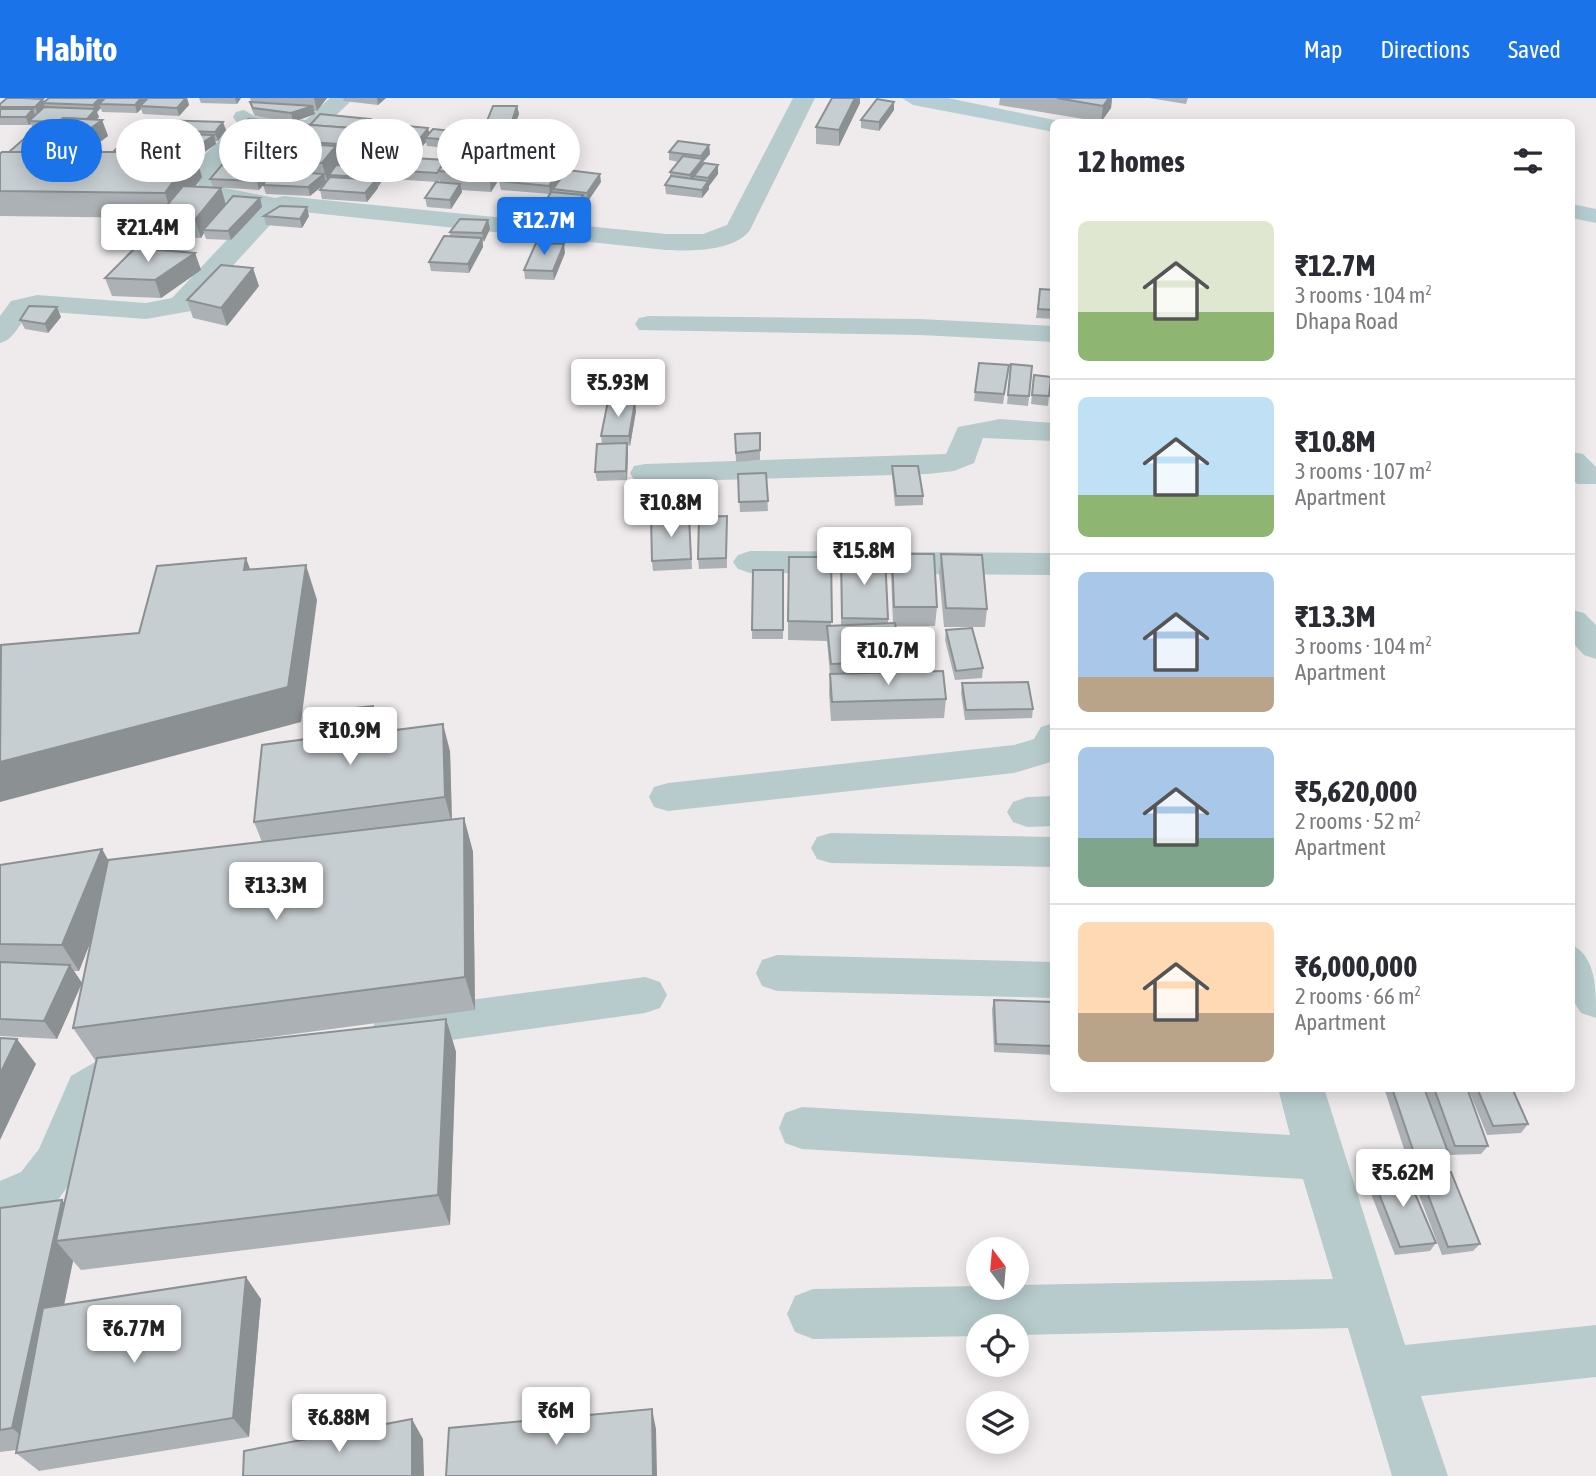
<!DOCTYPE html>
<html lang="en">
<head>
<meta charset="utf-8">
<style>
  body { margin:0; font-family:"Asap Condensed",sans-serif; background:#f2f2f3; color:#2b2b33; height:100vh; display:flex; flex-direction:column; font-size:26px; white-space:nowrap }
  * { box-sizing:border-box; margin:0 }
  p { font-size:23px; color:#7c7c81 }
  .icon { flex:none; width:38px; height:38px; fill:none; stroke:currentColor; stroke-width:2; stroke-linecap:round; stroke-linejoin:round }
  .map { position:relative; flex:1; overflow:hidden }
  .details { position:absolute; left:1050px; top:21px; width:525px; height:973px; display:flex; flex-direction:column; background:#fff; border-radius:10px; box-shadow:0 4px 18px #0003 }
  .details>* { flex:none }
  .guide { position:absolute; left:21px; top:21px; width:665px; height:63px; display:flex; gap:14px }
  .needle { width:46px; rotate:344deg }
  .fabs { position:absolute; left:966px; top:1139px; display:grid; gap:14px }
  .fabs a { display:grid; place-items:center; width:63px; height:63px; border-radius:50%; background:#fff; box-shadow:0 4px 18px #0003; font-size:35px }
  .price { position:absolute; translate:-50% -60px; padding:0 16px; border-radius:7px; background:#fff; color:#222; font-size:23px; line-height:46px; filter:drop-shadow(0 2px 4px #0008) }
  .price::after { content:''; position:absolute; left:50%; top:42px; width:21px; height:16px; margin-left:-10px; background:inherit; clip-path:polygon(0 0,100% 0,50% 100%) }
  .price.on { background:#1a73e8; color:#fff }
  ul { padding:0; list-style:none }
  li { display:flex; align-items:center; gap:21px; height:175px; padding:0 28px }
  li+li { border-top:2px solid #e1e1e2 }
  li span { display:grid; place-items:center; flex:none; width:196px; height:140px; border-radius:10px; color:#555 }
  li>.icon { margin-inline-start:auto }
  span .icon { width:84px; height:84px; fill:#fffc; stroke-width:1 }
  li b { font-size:30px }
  h2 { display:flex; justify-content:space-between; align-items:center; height:84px; padding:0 28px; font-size:30px }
  .pill { padding:0 24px; border-radius:32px; background:#fff; box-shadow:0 4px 18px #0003; font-size:24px; line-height:63px }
  .pill.on { background:#1a73e8; color:#fff }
  header { display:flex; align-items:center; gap:42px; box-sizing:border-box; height:98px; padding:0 35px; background:#1a73e8; color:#fff }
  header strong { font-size:33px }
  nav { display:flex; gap:38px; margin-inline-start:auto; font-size:24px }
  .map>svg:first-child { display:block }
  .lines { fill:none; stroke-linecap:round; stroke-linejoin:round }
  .street { fill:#b7cbcd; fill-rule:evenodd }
  .secondary { fill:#b6ced3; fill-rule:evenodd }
  .wall { fill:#abb1b4 }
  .shaded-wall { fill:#8b9092 }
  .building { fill:#c7ced1; stroke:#8b9092; stroke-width:2 }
</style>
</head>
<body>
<header>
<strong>Habito</strong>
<nav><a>Map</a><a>Directions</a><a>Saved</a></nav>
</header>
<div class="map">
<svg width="1596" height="1378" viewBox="0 0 1596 1378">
  <rect width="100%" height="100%" fill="#efebec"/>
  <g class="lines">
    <!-- street -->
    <g class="street">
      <path d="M330 0H354L319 34 255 32 228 61 221 89 275 100 284 98 666 136H703L727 127 793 0H815L750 132C734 154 690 153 666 152L284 112 191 213 146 221 37 213C20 217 18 241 0 245V218L11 203 37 197 146 205 172 200 257 110 199 98 196 93 201 77H147L139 75 135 70 139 65 198 63 237 25 233 19 236 14 244 12 256 19 306 22Z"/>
      <path d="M649 218 920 221 1054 228V244L920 237 639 232 635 226 639 220Z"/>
      <path d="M1000 321 1054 325V343L983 340 974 365 954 373 928 376 645 384 634 382 630 375 634 368 645 366 946 356 958 329Z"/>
      <path d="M1572 354 1583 356 1596 369V386H1577L1572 380Z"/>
      <path d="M750 453 1054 455V477L750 475 738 471 733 464 738 457Z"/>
      <path d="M1572 512 1584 515 1596 527V561L1584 557 1572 544Z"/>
      <path d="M1054 625V663L1014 675 668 713 654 709 649 699 654 689 668 685 1014 647 1034 641 1041 629Z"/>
      <path d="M1054 698V728L1027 729 1013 724 1007 714 1013 704 1027 699Z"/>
      <path d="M831 735 1054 739V769L831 765 817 761 811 750 817 739Z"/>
      <path d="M1572 847C1596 859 1596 890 1596 920L1581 915 1572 901Z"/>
      <path d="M777 857 1054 864V900L777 893 762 888 756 875 762 862Z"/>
      <path d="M645 879 660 884 667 897 660 910 645 915 394 950 378 944 372 931 378 918 394 912Z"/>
      <path d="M137 948 153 954 160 968 153 982 104 1006 74 1080 55 1106 0 1129V1083L21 1074 39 1051 71 978 97 963Z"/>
      <path d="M1278 990H1324L1405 1247 1596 1227V1279L1421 1298 1448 1378H1392L1348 1230 1017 1237V1228H978V1238L813 1241 795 1234 787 1216 795 1198 813 1191 978 1188V1190H1017V1187L1333 1181 1303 1081 802 1051 785 1045 779 1030 785 1015 802 1009 1290 1037Z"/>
    </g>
    <!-- secondary -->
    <g class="secondary">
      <path d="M902 0H948L1064 24H1054V34L913 7Z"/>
      <path d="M1572 106 1596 111V125L1572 120Z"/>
    </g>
  </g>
  <!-- wall -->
  <g class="wall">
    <path d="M49 0H187L189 7 179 18 143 16 141 11 137 15 102 14 101 10 97 14 99 19 97 21 102 22 108 38 87 54H114L147 34 146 32H226L218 43H215L216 46 196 60 202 79 195 89 221 90 226 106 260 100 262 109 231 142 206 141 204 135 201 140 162 138 156 120 0 118V56L9 54 35 31H33L31 26 29 27H0V6L43 1 44 4Z"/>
    <path d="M199 0H241L237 6 201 5Z"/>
    <path d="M250 0H327L317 13H314L315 16 293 24 255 18 252 12 250 4H251Z"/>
    <path d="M343 0H386L378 7 344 3Z"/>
    <path d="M1000 0H1112L1111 10 1101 24 999 7Z"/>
    <path d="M1149 0H1188L1186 6Z"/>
    <path d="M860 5 839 48 816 46V29Z"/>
    <path d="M517 8 519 16 513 31H488L487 23Z"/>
    <path d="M894 12 879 33 861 30V22Z"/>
    <path d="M370 21 371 29 358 44H354L355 47 347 57 379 59 378 56 388 43 387 39 428 30 429 35 462 34 463 42 456 51 427 48 426 44 421 50H420V53L415 60 445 62 476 46 475 41 506 32 508 41 502 50H500L501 56 499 58 503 75 491 94 461 92 462 94 451 111 427 109 425 100 440 84V82L438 84 390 81 388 72 393 65H390L391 68 384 77 385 78 378 89V90L367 104 322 101 320 92 324 86 310 98 266 96 263 87 264 86 259 92 213 89 210 81 271 65 274 74 271 62 272 61 238 58 233 41 293 32 310 27Z"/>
    <path d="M709 47 710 56 703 64V66L718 76 709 88V91L702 100 666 96 665 87 670 79V74L679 64 669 62V54Z"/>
    <path d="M560 71 561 80 601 84 588 103H584V106L573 125 541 122 539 114 550 96 501 92 499 83Z"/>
    <path d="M264 118H309L302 130 266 127Z"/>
    <path d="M488 122 490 131 483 144V149L469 175 431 173 429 164 450 138V134Z"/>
    <path d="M195 155 201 172 161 200 112 198 105 180Z"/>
    <path d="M565 155 554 182 525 181 524 172Z"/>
    <path d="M259 188 227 228 193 220 187 202Z"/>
    <path d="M1040 191 1054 192V221L1036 220Z"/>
    <path d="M61 219 48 235 25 231 20 222Z"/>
    <path d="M1011 266 1032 268 1028 308 1007 306Z"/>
    <path d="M1009 267 1003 306 974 303 975 294Z"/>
    <path d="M1034 277 1049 298 1048 308 1031 306Z"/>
    <path d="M636 313 630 348 628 347 627 382 597 383 595 374 602 346 601 338Z"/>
    <path d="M760 335V362L736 364 735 336Z"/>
    <path d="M892 368 923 398V407L895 408 892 377Z"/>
    <path d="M766 375 768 413 740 414 738 376Z"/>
    <path d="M689 418 692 471 653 473 652 463Z"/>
    <path d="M727 418V470L699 471 698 461Z"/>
    <path d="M892 456 937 509 935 528H895L901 563V574L946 601 944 620 831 623 829 595 830 576 827 543 788 542V523L831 459V528H841V457L888 521V526L893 525 891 475Z"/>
    <path d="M941 456 987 511 985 529H944L939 475Z"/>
    <path d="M753 472H783V541H752Z"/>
    <path d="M946 532 983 570 982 580 955 582 945 542Z"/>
    <path d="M962 585 1033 611 1032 620 965 622 961 595Z"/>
    <path d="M373 608 381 634 450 653 452 722 464 720 473 754 475 912 189 950 446 921 456 954 450 1127 81 1172 73 1163 64 1207 261 1201 249 1339 39 1373 16 1355V1352L0 1354V1110L62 1102 64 1105 96 962H95L73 930 91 842 79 873H74L82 885 57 941 0 938V767L102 751 108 762 262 744 254 724 314 640Z"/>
    <path d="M994 902 1054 904V957L994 954 992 911Z"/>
    <path d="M1384 990H1424L1448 1054 1442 1062 1408 1063Z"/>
    <path d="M1425 990H1467L1488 1048 1481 1056 1449 1057Z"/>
    <path d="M1468 990H1512L1528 1026 1521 1035 1487 1037Z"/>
    <path d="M1371 1075 1436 1145 1430 1153 1395 1157 1366 1083Z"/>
    <path d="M1420 1076 1480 1146 1473 1153 1442 1157 1414 1084Z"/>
  </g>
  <!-- shaded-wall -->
  <g class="shaded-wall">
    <path d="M100 0H107L99 6 101 10 97 14 99 19 86 33 83 25 95 13 93 7Z"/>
    <path d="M141 0H151L140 8 141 11 137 15 135 7Z"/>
    <path d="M186 0H187L189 7 179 18 177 10Z"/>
    <path d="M235 0H241L237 6Z"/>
    <path d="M314 0H327L317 13Z"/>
    <path d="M377 0H386L378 7Z"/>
    <path d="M855 0H860V5L839 48V32Z"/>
    <path d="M1109 0H1112L1111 10 1101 24 1103 8Z"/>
    <path d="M43 1 45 10 38 18 35 9Z"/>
    <path d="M894 4V12L879 33V24Z"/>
    <path d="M313 8 315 16 293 24 291 15Z"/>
    <path d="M517 8 519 16 513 31 512 23Z"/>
    <path d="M33 11 36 20 29 23 31 26 29 27 26 19Z"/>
    <path d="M370 21 371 29 358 44 356 35Z"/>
    <path d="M102 22 108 38 76 62 70 45Z"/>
    <path d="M223 24 226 32 218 43 215 34Z"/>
    <path d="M291 25 296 41 284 42 286 53 279 61 275 44Z"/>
    <path d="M351 30 355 47 341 63 337 46Z"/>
    <path d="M428 30 430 38 425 40 426 44 421 50 419 42Z"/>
    <path d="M506 32 508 41 502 50 501 42Z"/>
    <path d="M462 34 463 42 456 51 454 42Z"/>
    <path d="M175 35 177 43 149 62 146 54Z"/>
    <path d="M214 37 216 46 196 60 202 79 173 120 165 95 191 53Z"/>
    <path d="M418 44 420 53 411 66 409 57Z"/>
    <path d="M499 47 501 56 491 70 490 62Z"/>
    <path d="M709 47 710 56 703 64V70L694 78V82L691 86 690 77 701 64V58Z"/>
    <path d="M336 48 340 65 331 77H329V79L327 82 322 65Z"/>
    <path d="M501 58 503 75 491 94 489 77Z"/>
    <path d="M389 59 391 68 385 77 383 68Z"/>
    <path d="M271 65 274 74 259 92 257 83Z"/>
    <path d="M718 67V76L709 88V91L702 100V92L708 83V80Z"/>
    <path d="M383 70 385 78 378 89 376 80Z"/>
    <path d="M560 71 561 80 550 96 549 88Z"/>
    <path d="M324 76 326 85 310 98 308 89Z"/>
    <path d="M600 76 601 84 588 103 587 95Z"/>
    <path d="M376 82 378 90 367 104 365 95Z"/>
    <path d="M460 86 462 94 451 111 450 102Z"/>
    <path d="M221 90 226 107 203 132 204 135 201 140 195 122Z"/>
    <path d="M583 97 584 106 573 125 572 116Z"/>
    <path d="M260 100 262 109 231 142 228 133Z"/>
    <path d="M307 109 309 118 302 130 300 121Z"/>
    <path d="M488 122 490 131 484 144 482 135Z"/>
    <path d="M482 140 483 149 469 175 468 166Z"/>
    <path d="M564 146 565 155 554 182 553 173Z"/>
    <path d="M195 155 201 172 161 200 155 182Z"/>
    <path d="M253 170 259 188 227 228 221 210Z"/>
    <path d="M57 209 61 219 48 235 45 226Z"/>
    <path d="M635 304 636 313 630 348 629 338Z"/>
    <path d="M627 345 628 355 627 382 626 373Z"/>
    <path d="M246 460 259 495 244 472Z"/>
    <path d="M306 467 317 502 301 624 0 704V664Z"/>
    <path d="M373 608 381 635H372Z"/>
    <path d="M443 626 450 653 452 726 445 699Z"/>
    <path d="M464 720 473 754 475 912 465 879Z"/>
    <path d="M102 751 117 778 79 873 62 847Z"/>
    <path d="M70 867 82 885 57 941 44 923Z"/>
    <path d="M446 921 456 954 450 1127 438 1097Z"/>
    <path d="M17 941 36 966 0 1042V976Z"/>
    <path d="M62 1102 81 1125 56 1143 73 1163 35 1349 12 1330Z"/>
    <path d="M246 1179 261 1201 249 1339 233 1320Z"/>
    <path d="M652 1311 656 1331 657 1378H653Z"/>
    <path d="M412 1321 423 1341 424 1378H412Z"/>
  </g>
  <!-- building -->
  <g class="building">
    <path d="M7 0H22L43 1 35 9H0V6Z"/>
    <path d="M49 0H100L93 7 43 5Z"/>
    <path d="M105 0H141L135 7 99 6Z"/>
    <path d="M148 0H186L177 10 140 8Z"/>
    <path d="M832 0H855L839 32 816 29Z"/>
    <path d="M1057 0H1109L1103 8Z"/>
    <path d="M877 1 894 4 879 24 861 22Z"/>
    <path d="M250 4 313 8 291 15 253 10Z"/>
    <path d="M493 8H517L512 23H487Z"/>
    <path d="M44 9 96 11 87 21 63 20 58 24 29 23Z"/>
    <path d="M0 11H33L26 19H0Z"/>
    <path d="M320 16 370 21 356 35H352L351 30 310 27Z"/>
    <path d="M63 20 102 22 70 45 34 46Z"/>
    <path d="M248 21 291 25 275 44 233 41Z"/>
    <path d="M155 22 223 24 215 34 146 32Z"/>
    <path d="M41 26 55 27 34 46 35 48 28 54H9Z"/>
    <path d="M298 26 351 30 337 46 284 42Z"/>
    <path d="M397 27 428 30 419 42 387 39Z"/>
    <path d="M433 31 462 34 454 42 425 40Z"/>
    <path d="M481 31 506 32 501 42 475 41Z"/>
    <path d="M136 33 175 35 146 54 114 53Z"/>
    <path d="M180 36 214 37 191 53H161Z"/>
    <path d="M388 42 418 44 409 57 378 56Z"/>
    <path d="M678 43 709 47 701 58 669 54Z"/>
    <path d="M285 45 336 48 322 65 271 62Z"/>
    <path d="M465 45 499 47 493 58 458 55Z"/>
    <path d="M2 54H194L165 95 0 93V56Z"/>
    <path d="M451 55 501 58 489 77 438 73Z"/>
    <path d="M346 57 389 59 383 68 339 66Z"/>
    <path d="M683 58 703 61 690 77 670 74Z"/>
    <path d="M397 59 445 62 437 75 388 72Z"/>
    <path d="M226 62 271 65 257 83 210 81Z"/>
    <path d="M704 65 718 67 708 80 694 78Z"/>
    <path d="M336 67 383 70 376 80 329 77Z"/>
    <path d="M511 67 560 71 549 88 499 83Z"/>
    <path d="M567 72 600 76 587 95 553 91Z"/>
    <path d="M272 73 324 76 308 89 263 87Z"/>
    <path d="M671 78 708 83 702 92 665 87Z"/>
    <path d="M330 79 376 82 365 95 320 92Z"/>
    <path d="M436 84 460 86 450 102 425 100Z"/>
    <path d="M183 88 221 90 195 122 156 120Z"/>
    <path d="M551 94 583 97 572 116 539 114Z"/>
    <path d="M233 98 260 100 228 133 203 132Z"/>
    <path d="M280 108 307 109 300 121 264 118Z"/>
    <path d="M460 121 488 122 482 135 450 134Z"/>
    <path d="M444 138 482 140 468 166 429 164Z"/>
    <path d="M536 145 564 146 553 173 524 172Z"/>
    <path d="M135 150 195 155 155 182 105 180Z"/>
    <path d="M221 167 253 170 221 210 187 202Z"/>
    <path d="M1040 191 1054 192V212L1038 211Z"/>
    <path d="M29 208 57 209 45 226 20 222Z"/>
    <path d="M979 265 1009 267 1004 296 975 294Z"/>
    <path d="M1011 266 1032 268 1029 298 1008 297Z"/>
    <path d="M1034 277 1051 279 1049 298 1032 297Z"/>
    <path d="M608 303 635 304 629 338H601Z"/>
    <path d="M760 335V352L736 355 735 336Z"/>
    <path d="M627 345 626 373 595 374 597 346Z"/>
    <path d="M892 368H918L923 398H896Z"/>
    <path d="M766 375 768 403 739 404 738 376Z"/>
    <path d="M689 418 691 461 652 463 651 420Z"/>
    <path d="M727 418 726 460 698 461 699 419Z"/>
    <path d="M892 456H934L937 509H894Z"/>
    <path d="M941 456 982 457 987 511 946 510Z"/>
    <path d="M841 457H885L888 521 842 520Z"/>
    <path d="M789 459H831L832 524 788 523Z"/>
    <path d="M246 460 244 472 306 467 288 589 0 664 1 547 139 535 157 468Z"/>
    <path d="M753 472H783V532H752Z"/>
    <path d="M895 525 901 563 831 566 827 528Z"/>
    <path d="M972 530 983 570 956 573 946 532Z"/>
    <path d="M943 573 946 601 832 604 830 576Z"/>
    <path d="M1028 584 1033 611 966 612 962 585Z"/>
    <path d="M373 608 372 635 443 626 445 699 254 724 262 647 314 640 316 614Z"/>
    <path d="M464 720 465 879 73 930 108 762Z"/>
    <path d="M102 751 62 847 0 846V767Z"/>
    <path d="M0 864 70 867 44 923 0 921Z"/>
    <path d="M994 902 1054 904V948L996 946Z"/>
    <path d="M446 921 438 1097 56 1143 97 960Z"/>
    <path d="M0 940 17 941 0 976Z"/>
    <path d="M1392 990H1424L1448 1054 1414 1055Z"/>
    <path d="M1434 990H1467L1488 1048H1455Z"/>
    <path d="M1477 990H1512L1528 1026 1493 1028Z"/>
    <path d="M1405 1072 1436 1145 1400 1149 1371 1075Z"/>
    <path d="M1451 1074 1480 1146 1448 1149 1420 1076Z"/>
    <path d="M62 1102 12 1330 0 1332V1110Z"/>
    <path d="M246 1179 233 1320 16 1355 43 1210Z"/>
    <path d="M652 1311 653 1378H446L449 1330Z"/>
    <path d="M412 1321V1378H243L244 1353Z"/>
  </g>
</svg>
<div class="fabs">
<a><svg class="needle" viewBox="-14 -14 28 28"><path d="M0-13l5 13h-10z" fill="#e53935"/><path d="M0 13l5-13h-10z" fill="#7c7c81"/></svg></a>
<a><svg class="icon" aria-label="locate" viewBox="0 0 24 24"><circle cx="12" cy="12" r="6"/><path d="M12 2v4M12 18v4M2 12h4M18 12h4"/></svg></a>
<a><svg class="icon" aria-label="layers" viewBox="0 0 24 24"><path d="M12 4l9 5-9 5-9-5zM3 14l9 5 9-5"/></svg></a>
</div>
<b class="price on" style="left:544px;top:159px">₹12.7M</b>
<b class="price" style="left:148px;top:166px">₹21.4M</b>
<b class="price" style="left:618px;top:321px">₹5.93M</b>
<b class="price" style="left:671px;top:441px">₹10.8M</b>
<b class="price" style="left:864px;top:489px">₹15.8M</b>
<b class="price" style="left:888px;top:589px">₹10.7M</b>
<b class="price" style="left:350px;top:669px">₹10.9M</b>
<b class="price" style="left:276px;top:824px">₹13.3M</b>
<b class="price" style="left:1403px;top:1111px">₹5.62M</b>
<b class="price" style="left:134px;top:1267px">₹6.77M</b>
<b class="price" style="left:556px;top:1349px">₹6M</b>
<b class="price" style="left:339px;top:1356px">₹6.88M</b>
<div class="guide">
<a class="pill on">Buy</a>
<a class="pill">Rent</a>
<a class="pill">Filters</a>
<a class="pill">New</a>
<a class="pill">Apartment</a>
</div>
<section class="details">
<h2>12 homes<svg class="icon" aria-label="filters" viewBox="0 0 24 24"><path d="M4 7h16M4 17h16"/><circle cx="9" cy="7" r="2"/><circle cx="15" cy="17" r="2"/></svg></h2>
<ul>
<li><span style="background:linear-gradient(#dfe7d0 65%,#8fb573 0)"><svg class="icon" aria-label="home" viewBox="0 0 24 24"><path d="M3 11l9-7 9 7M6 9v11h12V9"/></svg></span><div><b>₹12.7M</b><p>3 rooms · 104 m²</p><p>Dhapa Road</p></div></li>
<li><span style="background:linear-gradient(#bfe0f5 70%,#8fb573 0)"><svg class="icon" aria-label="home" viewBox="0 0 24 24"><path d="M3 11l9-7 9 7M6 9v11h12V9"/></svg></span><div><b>₹10.8M</b><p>3 rooms · 107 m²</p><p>Apartment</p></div></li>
<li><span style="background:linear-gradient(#a9c7e8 75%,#b9a48a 0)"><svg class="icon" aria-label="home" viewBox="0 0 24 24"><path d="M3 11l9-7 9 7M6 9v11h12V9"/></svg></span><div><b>₹13.3M</b><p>3 rooms · 104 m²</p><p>Apartment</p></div></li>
<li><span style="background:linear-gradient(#a9c7e8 65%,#7fa58c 0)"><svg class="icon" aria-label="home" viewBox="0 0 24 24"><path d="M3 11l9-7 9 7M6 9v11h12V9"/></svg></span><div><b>₹5,620,000</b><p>2 rooms · 52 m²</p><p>Apartment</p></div></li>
<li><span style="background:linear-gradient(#ffd9b3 65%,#b9a48a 0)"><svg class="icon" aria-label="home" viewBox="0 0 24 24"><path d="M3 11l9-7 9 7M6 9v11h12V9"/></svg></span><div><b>₹6,000,000</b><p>2 rooms · 66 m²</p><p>Apartment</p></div></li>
</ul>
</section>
</div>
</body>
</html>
